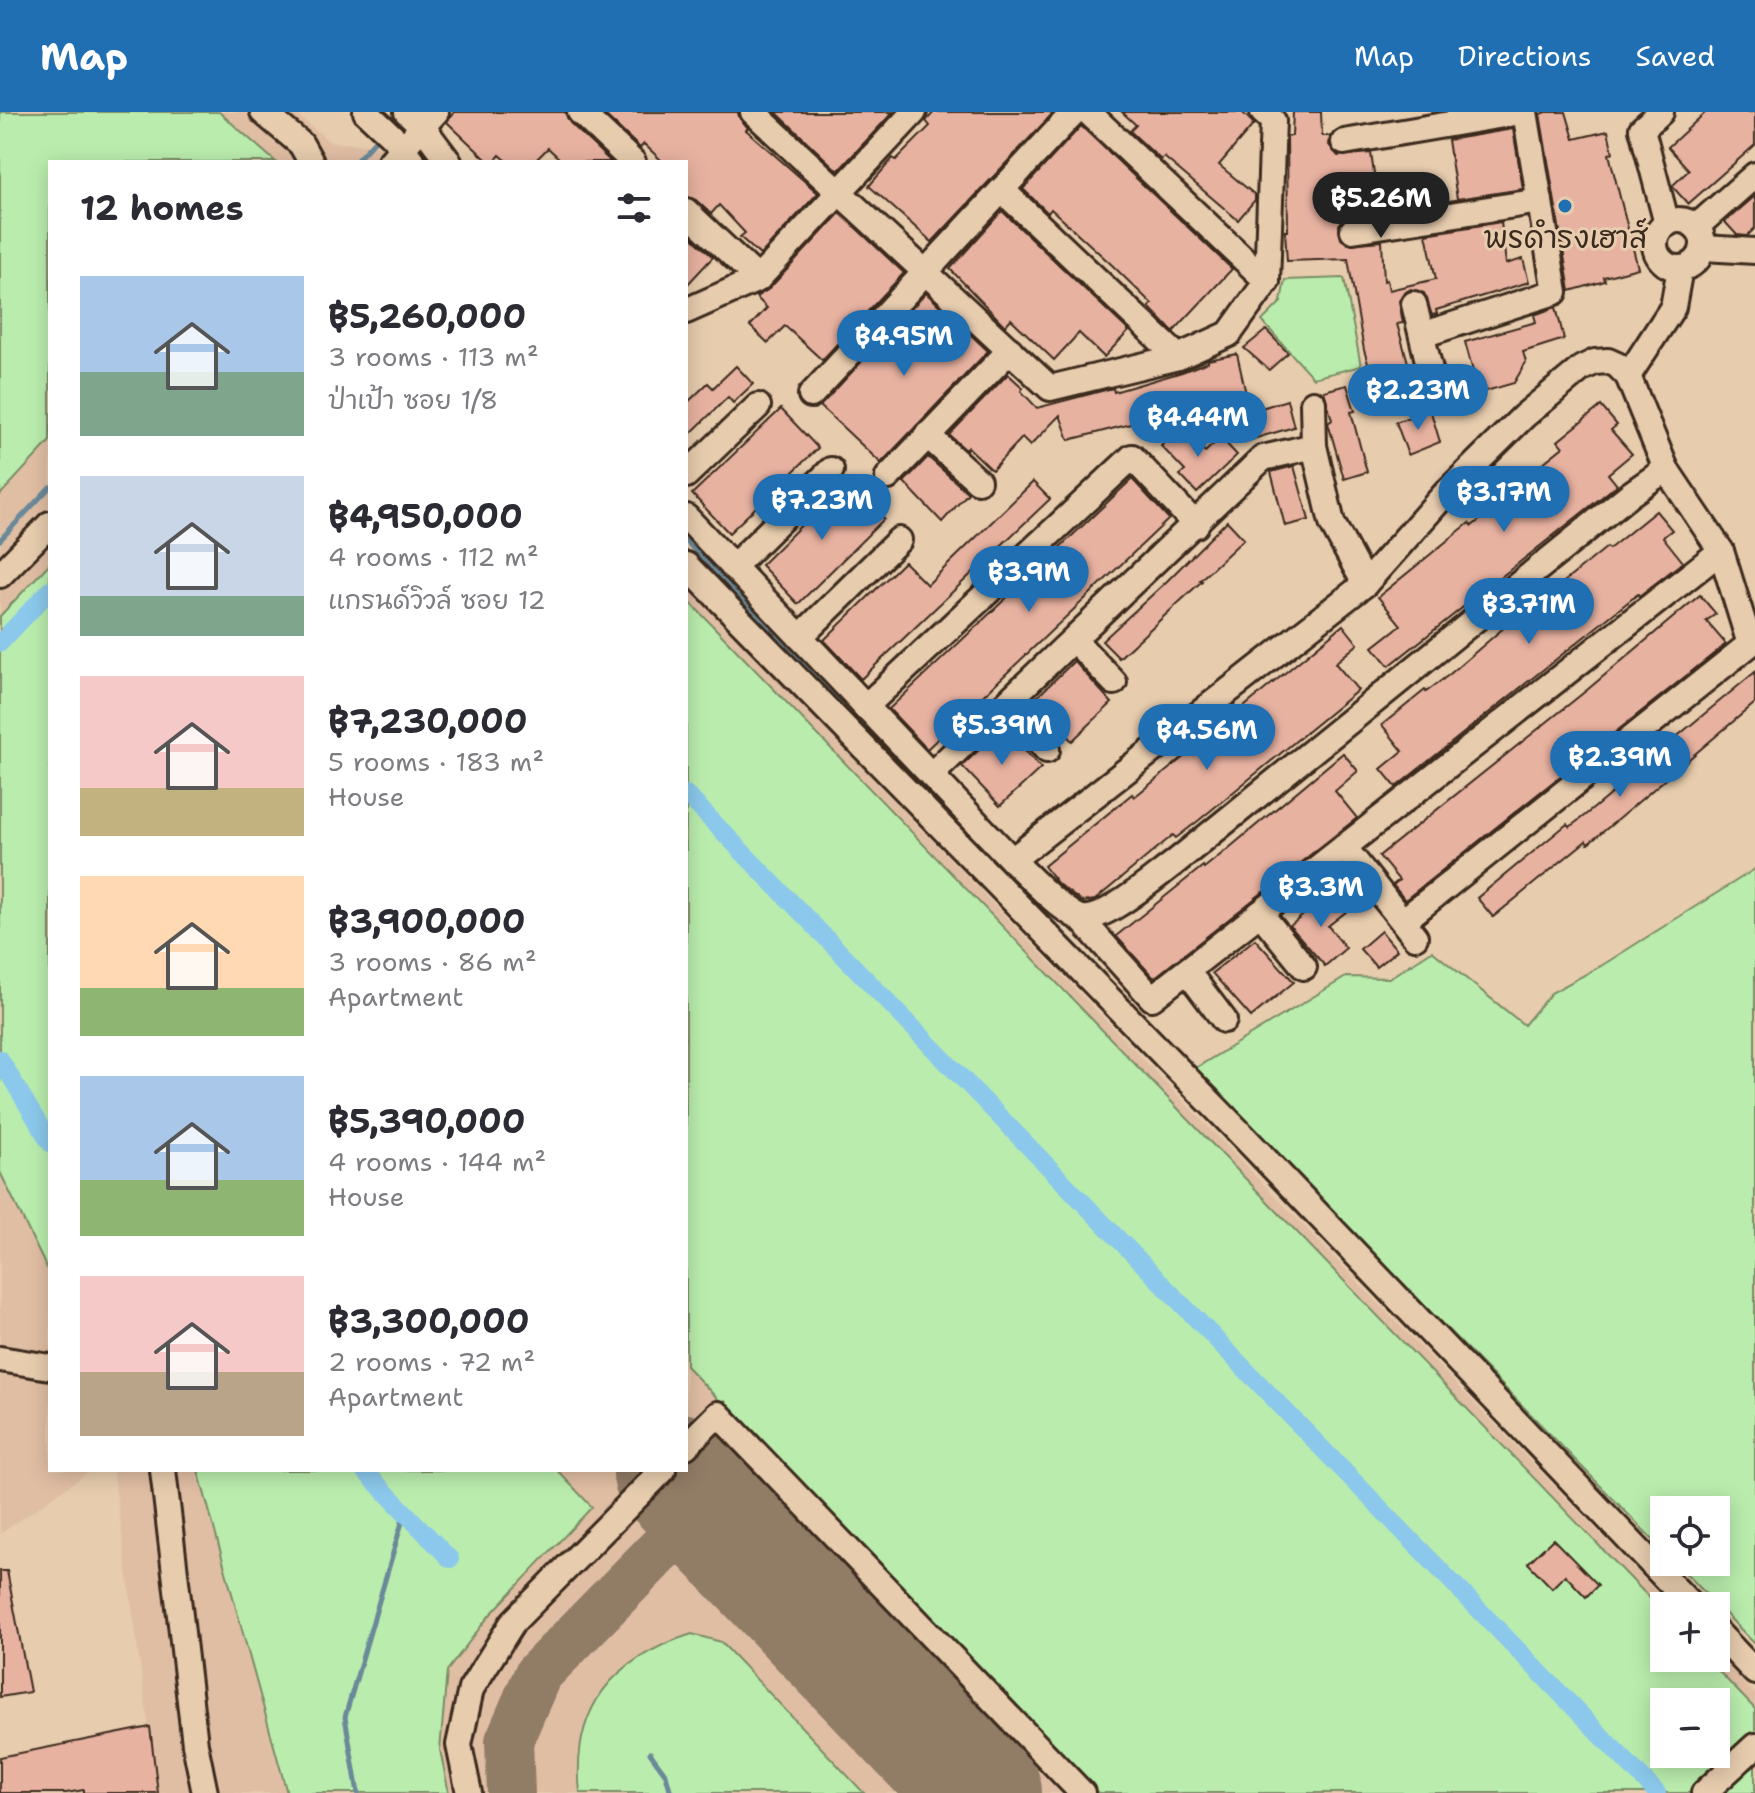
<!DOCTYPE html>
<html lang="en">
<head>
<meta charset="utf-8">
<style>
  body { margin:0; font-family:"Shantell Sans","Playpen Sans Thai",sans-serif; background:#f7f7f7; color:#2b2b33; height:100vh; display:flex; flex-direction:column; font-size:30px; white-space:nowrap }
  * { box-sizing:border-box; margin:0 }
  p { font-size:26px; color:#7c7c81 }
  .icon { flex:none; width:44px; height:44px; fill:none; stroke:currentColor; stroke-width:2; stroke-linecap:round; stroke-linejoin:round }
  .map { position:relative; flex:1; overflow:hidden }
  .panel { position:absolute; left:48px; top:48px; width:640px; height:1312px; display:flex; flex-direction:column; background:#fff; border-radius:0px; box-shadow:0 4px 20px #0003 }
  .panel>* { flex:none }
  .tools { position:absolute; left:1650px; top:1384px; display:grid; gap:16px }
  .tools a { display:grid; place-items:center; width:80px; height:80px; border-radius:0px; background:#fff; box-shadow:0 4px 20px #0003; font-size:40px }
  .price { position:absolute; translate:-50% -68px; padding:0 18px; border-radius:28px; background:#1f6fb2; color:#fff; font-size:26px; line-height:52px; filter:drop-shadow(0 2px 4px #0008) }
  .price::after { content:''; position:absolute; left:50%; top:48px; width:24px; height:18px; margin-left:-12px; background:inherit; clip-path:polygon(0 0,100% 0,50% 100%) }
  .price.active { background:#222; color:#fff }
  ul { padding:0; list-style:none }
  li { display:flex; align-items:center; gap:24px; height:200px; padding:0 32px }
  li span { display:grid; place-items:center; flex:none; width:224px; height:160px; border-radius:0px; color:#555 }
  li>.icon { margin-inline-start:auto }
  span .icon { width:96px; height:96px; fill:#fffc; stroke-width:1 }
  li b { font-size:34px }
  h2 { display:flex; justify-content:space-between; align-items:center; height:96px; padding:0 32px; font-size:34px }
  header { display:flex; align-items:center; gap:48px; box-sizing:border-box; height:112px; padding:0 40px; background:#1f6fb2; color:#fff }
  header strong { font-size:38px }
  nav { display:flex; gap:44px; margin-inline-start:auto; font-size:28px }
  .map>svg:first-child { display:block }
  .built { fill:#e0bea4; fill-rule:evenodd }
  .green { fill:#baedad; stroke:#7a8c66; stroke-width:2; fill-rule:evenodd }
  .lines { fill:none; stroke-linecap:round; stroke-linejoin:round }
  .stream { stroke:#6b8999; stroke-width:5 }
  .canal { stroke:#8bc8eb; stroke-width:18 }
  .taxiway { stroke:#917b66; stroke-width:48 }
  .runway { stroke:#917b66; stroke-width:122 }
  .building { fill:#e8b2a1; stroke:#3b2a1e; stroke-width:2 }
  .minor-casing { stroke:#3b2a1e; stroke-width:30 }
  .minor { stroke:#e7ccae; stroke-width:24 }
  .poi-dot { fill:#1f6fb2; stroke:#e7ccae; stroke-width:3 }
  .labels { text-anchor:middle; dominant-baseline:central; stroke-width:6; stroke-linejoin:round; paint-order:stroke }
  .poi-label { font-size:30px; fill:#3b2a1e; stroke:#e7ccae }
</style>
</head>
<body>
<header>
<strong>Map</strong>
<nav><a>Map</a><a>Directions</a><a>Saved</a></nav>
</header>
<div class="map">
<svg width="1755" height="1681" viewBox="0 0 1755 1681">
  <rect width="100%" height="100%" fill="#e7ccae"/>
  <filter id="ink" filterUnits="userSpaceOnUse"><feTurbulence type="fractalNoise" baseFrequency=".0125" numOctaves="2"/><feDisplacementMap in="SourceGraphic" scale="16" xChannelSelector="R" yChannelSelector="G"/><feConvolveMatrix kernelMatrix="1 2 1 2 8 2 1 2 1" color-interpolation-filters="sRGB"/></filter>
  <g filter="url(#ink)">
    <!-- built -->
    <g class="built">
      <path d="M0 0H294L330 30 385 35 371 50H50V1358H91L0 1422Z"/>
      <path d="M686 473 1670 1494H1664V1546H1716V1541L1755 1582V1681H158L113 1358H686ZM1664 1590H1716V1642H1664Z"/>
    </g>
    <!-- green -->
    <g class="green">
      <path d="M0 0H219L276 50H50V329L0 383Z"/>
      <path d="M1344 166 1361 254 1313 266 1262 209 1281 190 1285 168Z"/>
      <path d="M50 451V1163L0 1060V504Z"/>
      <path d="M686 486 1664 1501V1546H1706L1755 1597V1681H1098L686 1254ZM1664 1590H1716V1642H1664Z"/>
      <path d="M1755 757V1532L1675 1450H1716V1398H1664V1439L1194 957 1346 865 1389 866 1432 839 1524 913 1551 881 1601 854Z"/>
      <path d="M198 1358H557L592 1395 489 1504 447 1559 440 1638 449 1681H287Z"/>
      <path d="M692 1522 721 1530 864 1681H580C571 1595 613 1547 692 1522Z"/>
    </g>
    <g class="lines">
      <!-- stream -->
      <g class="stream">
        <path d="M355 50 379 24"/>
        <path d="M0 428 50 375"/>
        <path d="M686 429 1112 872"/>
        <path d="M1697 1482 1708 1494"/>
        <path d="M1716 1502 1726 1513"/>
        <path d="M650 1641 666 1663 671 1681"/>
        <path d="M358 1681 345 1605 405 1400"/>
      </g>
      <!-- canal -->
      <g class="canal">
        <path d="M0 531 50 478"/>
        <path d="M686 682 1657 1681"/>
        <path d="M0 947 50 1031"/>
        <path d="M364 1358 450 1447"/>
      </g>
      <!-- taxiway -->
      <path class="taxiway" d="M511 1681 509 1629 538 1562 704 1393"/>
      <!-- runway -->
      <path class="runway" d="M674 1361 981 1681"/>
    </g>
    <!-- building -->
    <g class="building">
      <path d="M454 0H565L570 11 611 50H563L548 36 534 50H508L500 43 494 50H489L447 10Z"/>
      <path d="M602 0H738L739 5 748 16 746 18 818 81 760 143 740 125 745 121 719 93 711 102 696 88 686 84V50H663L644 32 640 36Z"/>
      <path d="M776 0H893L838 59Z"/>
      <path d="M934 0H1054L932 130 869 74 893 46 896 48 930 14 926 9Z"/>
      <path d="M1122 0H1242L1254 12 1219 53 1255 83V88L1238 108 1164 45 1161 48 1130 19 1136 13Z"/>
      <path d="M1293 0H1321L1322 24H1330L1329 33 1338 44 1371 41 1375 69 1409 64 1416 93 1351 103 1343 107 1339 113 1341 127 1348 132 1382 129 1384 169 1387 168 1389 178 1436 167 1426 122 1501 110 1506 152 1523 147 1529 170 1436 198 1437 202 1432 203 1424 181 1411 177 1404 181 1399 189 1403 211 1397 212 1409 254 1372 265 1364 238 1348 147 1287 149 1285 119H1288L1287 24H1292Z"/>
      <path d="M1546 0H1566L1574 27 1608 19 1613 41 1609 42 1638 156 1604 165 1605 169 1570 179 1540 2Z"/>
      <path d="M1706 0H1755V33L1688 92 1672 74 1689 58 1668 35Z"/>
      <path d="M1081 14 1232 157 1173 220 1149 195 1152 192 1112 153 1051 97 1048 101 1023 77Z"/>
      <path d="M1513 17 1523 77 1457 87 1448 28Z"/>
      <path d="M1755 84V116L1747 124 1737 123 1725 110Z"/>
      <path d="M1002 99 1129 219 1104 245 1079 221 1054 248 1011 207 1005 214 950 157Z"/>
      <path d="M840 101 904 161 822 248 785 214 768 231 750 214 767 196 756 185 769 177Z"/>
      <path d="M686 120 713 145 686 174Z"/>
      <path d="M926 181 988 239 881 351 820 294Z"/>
      <path d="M1556 195 1564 227 1523 240 1526 250 1514 271 1479 281 1465 230 1536 210 1534 203Z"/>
      <path d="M1266 218 1288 241 1269 258 1244 236Z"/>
      <path d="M1237 242 1246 282 1069 328 1060 303 1030 334 1022 326 992 358 968 335 966 338 949 323 1008 262 1023 276 1021 279 1037 296 1113 276 1114 280 1182 260 1208 250V248Z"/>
      <path d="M736 254 753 272 733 291 728 285 686 326V292L708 271 713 276Z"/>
      <path d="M1347 273 1355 299 1351 300 1367 360 1344 367 1328 311 1332 308 1324 279Z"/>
      <path d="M1287 288 1294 315 1246 329 1239 303Z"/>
      <path d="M1601 294 1617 313 1611 318 1632 342 1608 362 1617 373 1389 554 1373 535 1401 513 1378 485 1469 411 1472 414 1521 375 1518 371 1563 335 1558 329Z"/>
      <path d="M781 297 818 336 729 421 692 382Z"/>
      <path d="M1430 297 1440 330 1408 343 1396 310Z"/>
      <path d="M1180 315 1205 340 1218 328H1223L1237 343 1197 381 1180 363 1185 359 1161 334Z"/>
      <path d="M928 345 968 381 942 410 904 370Z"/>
      <path d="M1294 354 1309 408 1285 414 1271 360Z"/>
      <path d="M1132 367 1169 407 927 637 889 597Z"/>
      <path d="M847 368 884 407 798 492 761 453Z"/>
      <path d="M1033 370 1050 387 861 567 824 528 904 450 927 473Z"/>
      <path d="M1656 399 1672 418 1663 425 1683 450 1639 484 1638 482 1396 675 1381 657 1403 639 1382 613 1425 578 1426 580 1450 562 1515 506 1517 508 1607 435 1609 437Z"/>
      <path d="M1227 409 1244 427 1200 468 1202 469 1119 546 1102 529 1165 471Z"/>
      <path d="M1700 483 1716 502 1706 509 1726 532 1405 788 1393 773 1399 768 1379 744 1587 578Z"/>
      <path d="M1343 513 1358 532 1335 551 1358 578 1198 709 1176 726 1173 723 1095 788 1082 790 1058 772 1044 754 1132 682 1134 685 1158 666Z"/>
      <path d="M1074 549 1112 591 1072 629 1034 588Z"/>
      <path d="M1755 560V591L1610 714 1588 732 1586 729 1493 805 1477 786 1567 712 1570 715 1594 696 1618 676 1617 674Z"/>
      <path d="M1003 615 1041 656 1000 694 962 654Z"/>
      <path d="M1343 641 1358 659 1335 679 1357 706 1154 866 1116 824 1203 754 1204 756 1229 736Z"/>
      <path d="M1331 780 1347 799 1328 814 1346 836 1325 854 1290 814Z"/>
      <path d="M1381 819 1397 838 1376 855 1360 837Z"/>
      <path d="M1255 827 1294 870 1251 905 1212 861Z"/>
      <path d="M1553 1427 1598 1473 1586 1485 1565 1463 1552 1476 1528 1451Z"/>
      <path d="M0 1459H7L30 1580 0 1585Z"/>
      <path d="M150 1615 158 1681H84V1678L66 1681H0V1645Z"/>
    </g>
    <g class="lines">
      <defs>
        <g id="minor">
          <path d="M263 0 301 32 311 50"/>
          <path d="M366 0 397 29 413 50"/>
          <path d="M407 0 422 14 449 50"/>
          <path d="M580 0 633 50"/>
          <path d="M753 0 1050 276 1178 245 1229 222 1267 169 1273 9 1263 0"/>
          <path d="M1088 0 1267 169"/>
          <path d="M1661 0 1642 17 1667 112"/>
          <path d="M1344 30 1521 0"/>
          <path d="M390 50 436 0"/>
          <path d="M1002 78 1178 245"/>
          <path d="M686 99 758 167"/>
          <circle cx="1679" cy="132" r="24"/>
          <path d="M1696 115 1755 63"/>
          <path d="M1353 118 1540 89"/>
          <path d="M1703 136 1755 139"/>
          <path d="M1414 192 1435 278"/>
          <path d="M686 199 758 167 914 0"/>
          <path d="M1422 223 1555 180 1525 0"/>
          <path d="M1628 264 1673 195 1680 156"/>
          <path d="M811 283 1074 0"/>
          <path d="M1313 291 1314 334 1332 411 1365 472"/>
          <path d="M927 323 978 369"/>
          <path d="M686 363 758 294"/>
          <path d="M888 365 1010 238"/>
          <path d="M686 405 1012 748C1028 763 1059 797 1078 805 1099 814 1155 765 1173 752L1629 383 1666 357 1628 264 1617 253 1608 249 1595 250 1582 256 1524 304 1444 383 1365 472 1012 748"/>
          <path d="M686 453 1245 1026 1692 1494"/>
          <path d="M733 455 831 358"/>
          <path d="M0 463 50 412"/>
          <path d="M800 525 899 428"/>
          <path d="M1074 528 1114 570"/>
          <path d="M1005 593 1047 638"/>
          <path d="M865 595 1132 345 1196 413"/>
          <path d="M931 663 1263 346 1314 334"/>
          <path d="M1344 735 1415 825"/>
          <path d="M1260 801 1304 855"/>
          <path d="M1080 806 1152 886 1721 439 1666 357"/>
          <path d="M1403 809 1750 532 1721 439"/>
          <path d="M1187 859 1224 908"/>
          <path d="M0 1247 50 1255"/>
          <path d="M686 1334 718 1302 1082 1681"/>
          <path d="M163 1358 195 1632 205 1681"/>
          <path d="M1716 1519 1755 1560"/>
          <path d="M469 1681 459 1633 471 1577 513 1510 663 1358"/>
          <path d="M1704 1681 1755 1634"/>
        </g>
      </defs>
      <!-- minor casing -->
      <use href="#minor" class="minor-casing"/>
      <!-- minor -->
      <use href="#minor" class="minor"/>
    </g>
  </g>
  <!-- markers -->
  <circle class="poi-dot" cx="1565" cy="94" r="8"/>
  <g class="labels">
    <!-- poi labels -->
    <g class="poi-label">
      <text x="1565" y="125">พรดำรงเฮาส์</text>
    </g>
  </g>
</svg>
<div class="tools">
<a><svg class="icon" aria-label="locate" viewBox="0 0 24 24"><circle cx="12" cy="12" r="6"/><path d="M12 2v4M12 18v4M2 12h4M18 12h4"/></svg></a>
<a>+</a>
<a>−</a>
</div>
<b class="price active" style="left:1381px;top:128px">฿5.26M</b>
<b class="price" style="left:904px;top:266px">฿4.95M</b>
<b class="price" style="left:1418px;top:320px">฿2.23M</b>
<b class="price" style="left:1198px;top:347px">฿4.44M</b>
<b class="price" style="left:1504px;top:422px">฿3.17M</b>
<b class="price" style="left:822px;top:430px">฿7.23M</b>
<b class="price" style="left:1029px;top:502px">฿3.9M</b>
<b class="price" style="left:1529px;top:534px">฿3.71M</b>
<b class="price" style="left:1002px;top:655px">฿5.39M</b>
<b class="price" style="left:1207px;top:660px">฿4.56M</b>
<b class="price" style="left:1620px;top:687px">฿2.39M</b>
<b class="price" style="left:1321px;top:817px">฿3.3M</b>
<section class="panel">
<h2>12 homes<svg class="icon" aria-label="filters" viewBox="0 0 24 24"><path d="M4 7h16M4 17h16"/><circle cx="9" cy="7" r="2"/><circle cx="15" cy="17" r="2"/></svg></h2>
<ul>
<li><span style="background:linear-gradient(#a9c7e8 60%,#7fa58c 0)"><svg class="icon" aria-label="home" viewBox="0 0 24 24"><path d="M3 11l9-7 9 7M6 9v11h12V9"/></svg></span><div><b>฿5,260,000</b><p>3 rooms · 113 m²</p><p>ป่าเป้า ซอย 1/8</p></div></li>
<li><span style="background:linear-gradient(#c9d6e8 75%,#7fa58c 0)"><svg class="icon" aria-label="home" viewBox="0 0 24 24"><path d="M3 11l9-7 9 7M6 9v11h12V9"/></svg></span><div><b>฿4,950,000</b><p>4 rooms · 112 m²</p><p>แกรนด์วิวล์ ซอย 12</p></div></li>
<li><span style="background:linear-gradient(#f6c9c9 70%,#c2b280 0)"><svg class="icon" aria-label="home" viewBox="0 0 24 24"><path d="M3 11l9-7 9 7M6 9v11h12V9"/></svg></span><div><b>฿7,230,000</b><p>5 rooms · 183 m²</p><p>House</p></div></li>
<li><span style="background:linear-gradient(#ffd9b3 70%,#8fb573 0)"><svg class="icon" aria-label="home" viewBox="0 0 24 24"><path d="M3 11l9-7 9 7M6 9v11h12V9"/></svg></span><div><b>฿3,900,000</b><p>3 rooms · 86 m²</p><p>Apartment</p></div></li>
<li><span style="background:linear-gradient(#a9c7e8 65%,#8fb573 0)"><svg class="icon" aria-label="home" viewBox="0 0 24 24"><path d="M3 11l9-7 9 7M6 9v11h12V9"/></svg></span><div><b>฿5,390,000</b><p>4 rooms · 144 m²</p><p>House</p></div></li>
<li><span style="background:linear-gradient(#f6c9c9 60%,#b9a48a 0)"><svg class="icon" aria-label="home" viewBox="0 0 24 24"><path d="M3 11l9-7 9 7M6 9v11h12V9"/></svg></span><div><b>฿3,300,000</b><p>2 rooms · 72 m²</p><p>Apartment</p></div></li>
</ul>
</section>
</div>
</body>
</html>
